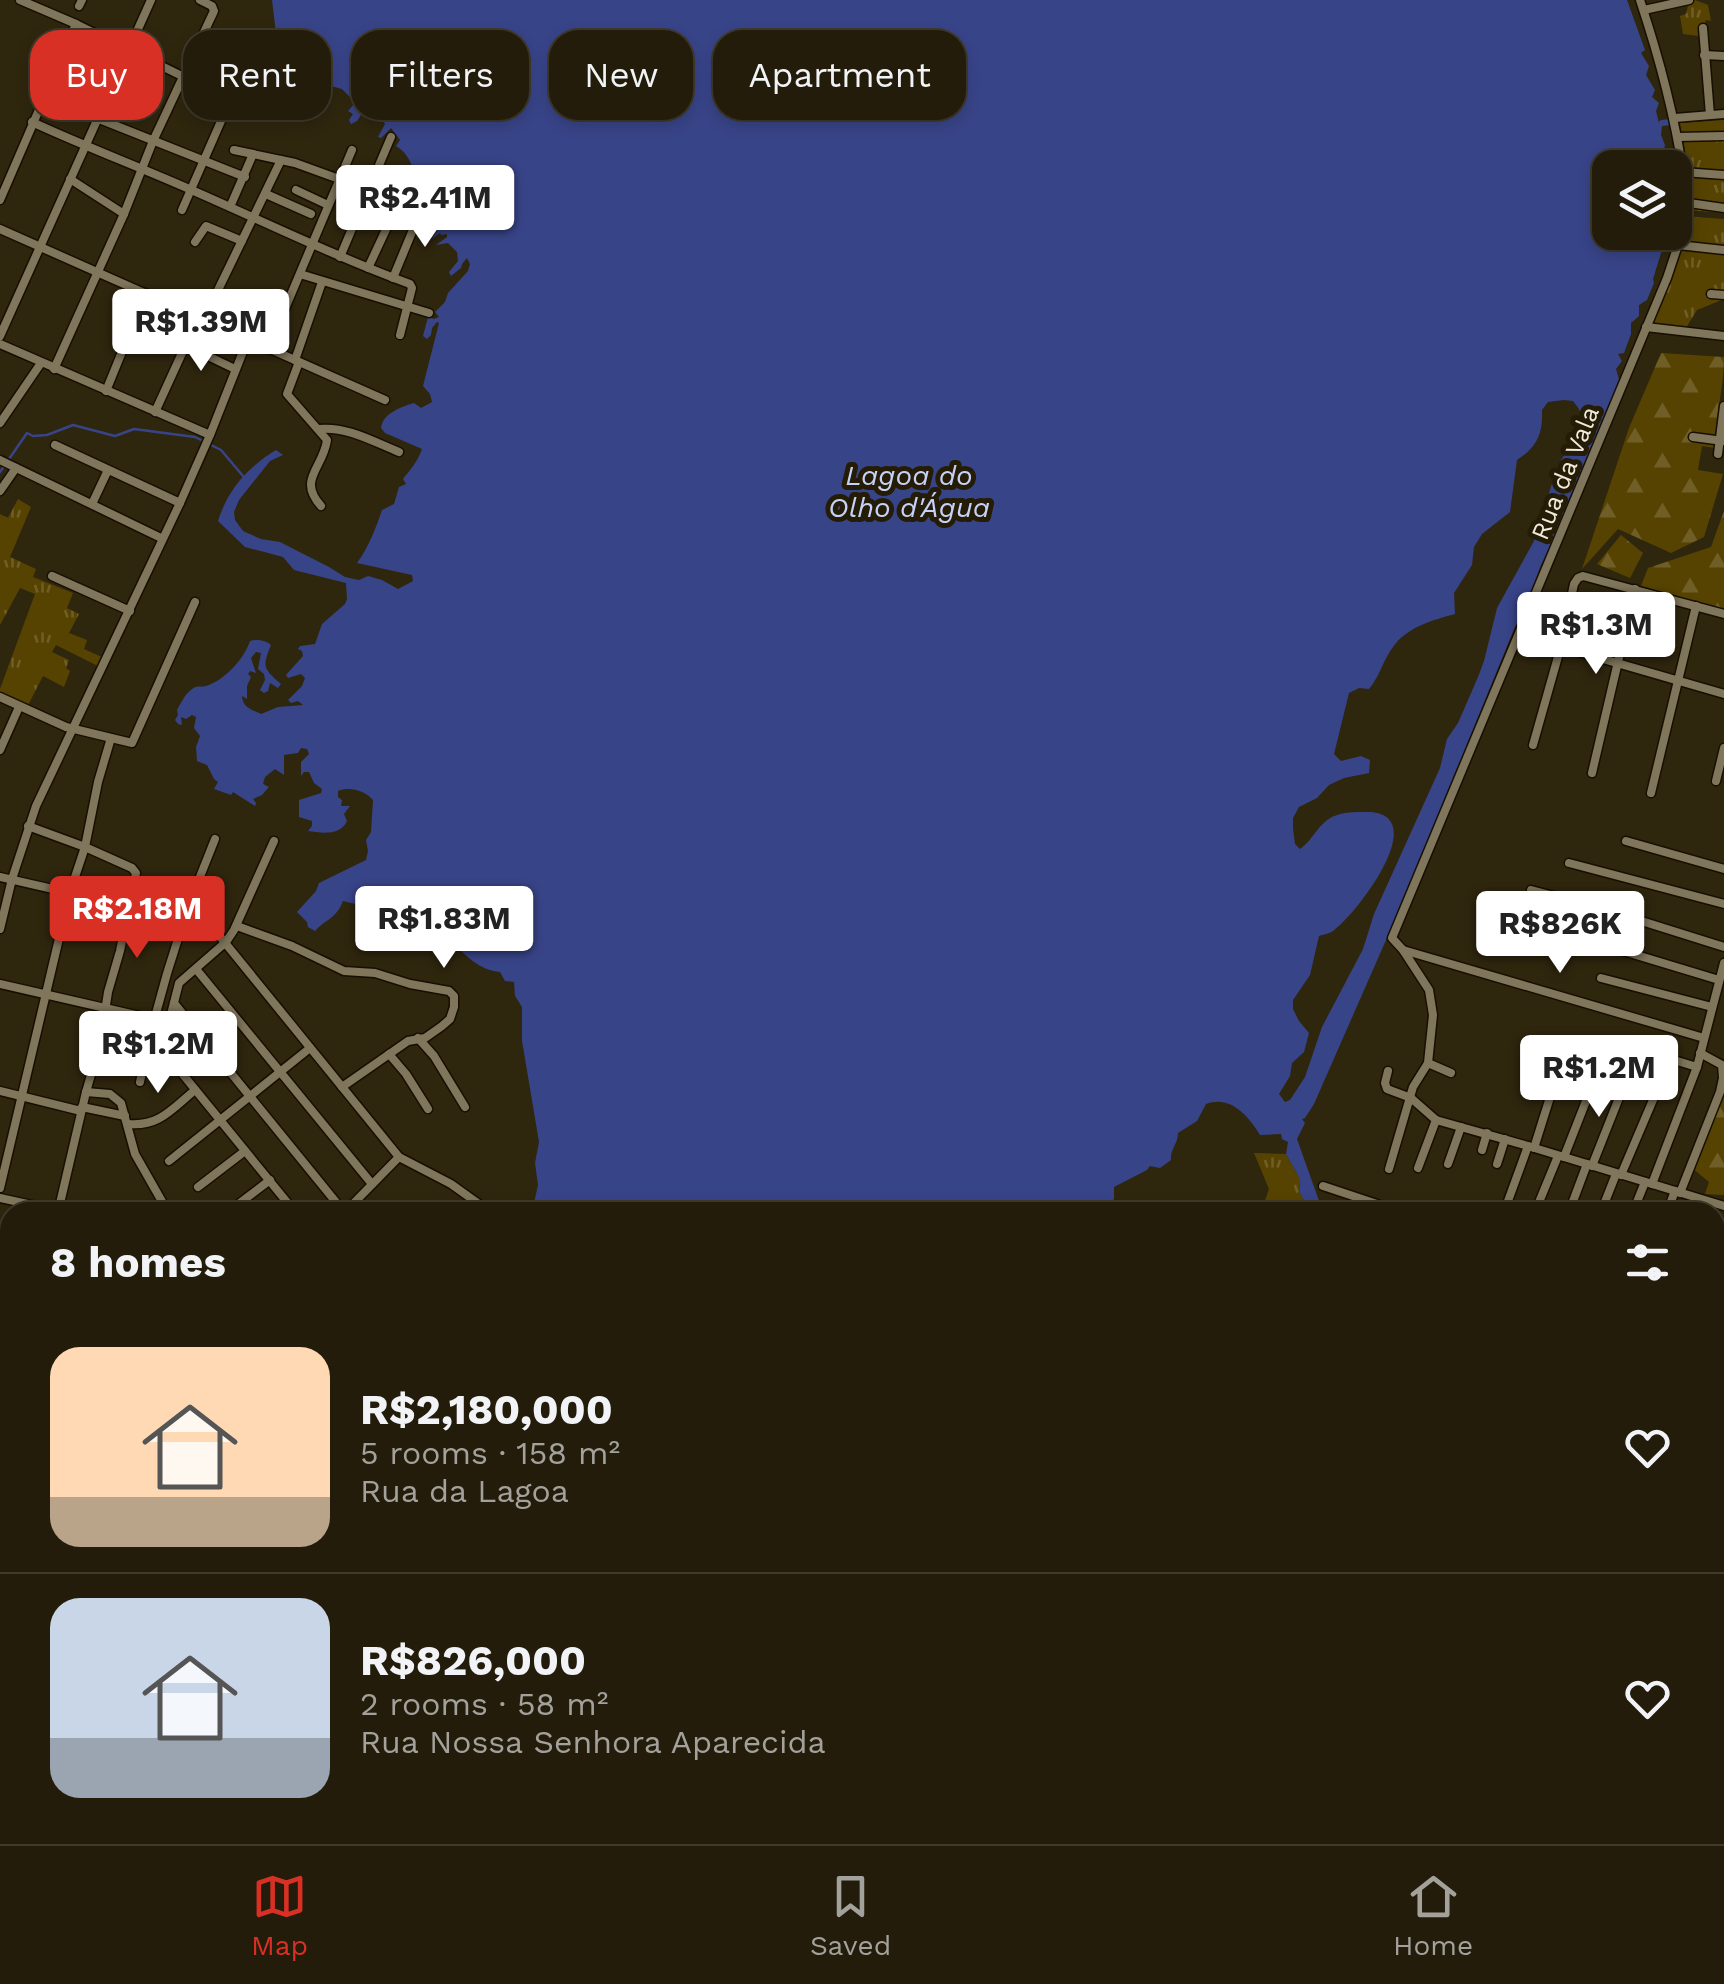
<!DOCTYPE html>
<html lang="en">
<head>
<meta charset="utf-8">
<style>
  body { margin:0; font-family:"Work Sans",sans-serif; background:#2b2513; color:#f1f3f6; height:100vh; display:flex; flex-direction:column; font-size:38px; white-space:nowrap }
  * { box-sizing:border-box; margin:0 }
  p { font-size:32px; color:#a3a19c }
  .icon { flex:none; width:55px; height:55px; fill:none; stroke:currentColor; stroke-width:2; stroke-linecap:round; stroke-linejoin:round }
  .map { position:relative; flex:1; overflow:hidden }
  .side { position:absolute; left:0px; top:1202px; width:1725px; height:642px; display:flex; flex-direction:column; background:#231c0a; border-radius:30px 30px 0 0; box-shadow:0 5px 15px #0003,0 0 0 2px #403a2b }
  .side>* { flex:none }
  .banner { position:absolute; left:30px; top:30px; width:1000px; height:90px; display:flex; gap:20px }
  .tools { position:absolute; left:1592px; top:150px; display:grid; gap:20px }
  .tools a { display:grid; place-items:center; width:100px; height:100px; border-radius:20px; background:#231c0a; box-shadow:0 5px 15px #0003,0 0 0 2px #403a2b; font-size:50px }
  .price { position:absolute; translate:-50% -85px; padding:0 22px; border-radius:10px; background:#fff; color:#222; font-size:32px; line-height:65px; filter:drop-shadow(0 2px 5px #0008) }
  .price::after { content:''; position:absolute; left:50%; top:60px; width:30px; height:22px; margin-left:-15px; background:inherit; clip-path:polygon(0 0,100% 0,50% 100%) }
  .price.active { background:#d93025; color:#fff }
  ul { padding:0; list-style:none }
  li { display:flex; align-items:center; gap:30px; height:250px; padding:0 50px }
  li+li { border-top:2px solid #403a2b }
  li span { display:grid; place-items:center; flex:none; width:280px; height:200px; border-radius:30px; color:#555 }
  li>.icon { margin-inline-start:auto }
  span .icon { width:120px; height:120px; fill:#fffc; stroke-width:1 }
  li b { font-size:42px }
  h2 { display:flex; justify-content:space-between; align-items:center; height:120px; padding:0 50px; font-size:42px }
  .pill { padding:0 35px; border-radius:30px; background:#231c0a; box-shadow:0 5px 15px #0003,0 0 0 2px #403a2b; font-size:35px; line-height:90px }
  .pill.active { background:#d93025; color:#fff }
  .dock { display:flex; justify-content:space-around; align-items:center; height:140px; border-top:2px solid #403a2b; background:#231c0a; font-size:28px; color:#a3a19c }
  .dock a { display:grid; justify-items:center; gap:5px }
  .dock .active { color:#d93025 }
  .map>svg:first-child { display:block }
  .grass { fill:url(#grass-tufts) }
  .forest { fill:url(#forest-firs) }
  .wetland { fill:url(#wetland-marsh) }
  .water { fill:#384488; fill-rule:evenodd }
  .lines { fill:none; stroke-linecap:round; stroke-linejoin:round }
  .stream { stroke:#384488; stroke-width:2.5 }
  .canal { stroke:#384488; stroke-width:6 }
  .minor-casing { stroke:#170f00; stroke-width:11 }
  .minor { stroke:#80765c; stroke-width:8 }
  .labels { text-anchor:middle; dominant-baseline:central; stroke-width:10; stroke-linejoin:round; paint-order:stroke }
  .street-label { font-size:25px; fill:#f0eadc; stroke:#251c05 }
  .water-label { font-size:28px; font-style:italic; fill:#c6d1fa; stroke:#251c05 }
</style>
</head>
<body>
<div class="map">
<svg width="1724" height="1844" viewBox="0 0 1724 1844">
  <defs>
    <pattern id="grass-tufts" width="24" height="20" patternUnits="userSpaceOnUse" patternTransform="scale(2.5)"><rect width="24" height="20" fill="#574301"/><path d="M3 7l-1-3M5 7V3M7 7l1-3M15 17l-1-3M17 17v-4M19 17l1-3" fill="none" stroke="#6f5e25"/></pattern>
    <pattern id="forest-firs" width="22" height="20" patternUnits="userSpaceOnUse" patternTransform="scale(2.5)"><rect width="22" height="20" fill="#574301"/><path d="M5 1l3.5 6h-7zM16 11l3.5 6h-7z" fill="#6f5e25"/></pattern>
    <pattern id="wetland-marsh" width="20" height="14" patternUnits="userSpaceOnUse" patternTransform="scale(2.5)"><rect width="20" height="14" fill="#574301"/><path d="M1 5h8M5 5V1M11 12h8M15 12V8" fill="none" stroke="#6f5e25"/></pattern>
  </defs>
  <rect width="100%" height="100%" fill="#2f260e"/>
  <!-- grass -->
  <g class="grass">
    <path d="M1695 0 1708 5 1711 21 1706 20 1699 36 1683 34 1680 16 1686 14 1688 6Z"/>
    <path d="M1724 120V213L1686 210 1687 162 1680 123Z"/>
    <path d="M1683 216 1724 219V299L1697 310 1686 328 1652 324 1671 274Z"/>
    <path d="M18 499 31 507 10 557 36 569 33 577 73 593 67 608 79 614 69 633 87 640 84 649 104 658 100 667 56 645 52 652 69 660 66 668 70 671 64 687 43 676 27 707 0 695V689L35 594 20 588 0 625V514L8 518Z"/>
    <path d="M1254 1153 1286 1154 1299 1177 1300 1193 1310 1212H1261L1269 1189Z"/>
  </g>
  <!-- forest -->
  <g class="forest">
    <path d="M1661 353 1724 357C1724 388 1715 417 1715 448L1702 446 1698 470 1723 474 1704 537 1671 553 1618 529 1582 569 1629 428Z"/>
    <path d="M1724 511V610L1641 586 1648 568 1711 547Z"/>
    <path d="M1621 535 1643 553 1630 578 1597 564Z"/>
    <path d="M1722 1095H1724V1195L1705 1194 1709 1182 1691 1167Z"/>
    <path d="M1715 1467 1724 1469V1619L1718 1617 1723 1595 1715 1593Z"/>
  </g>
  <!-- wetland -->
  <path class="wetland" d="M850 1835H1133L1131 1844H850Z"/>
  <!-- water -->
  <path class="water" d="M272 0H1627L1645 50 1641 53 1649 66 1646 75 1655 90 1652 97 1659 103 1656 111 1659 123 1662 125 1661 135 1665 145 1663 155 1668 167 1610 168V232L1663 233 1662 250 1653 279 1654 283 1647 300 1639 305V316L1631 323V334L1624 353 1618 354 1622 361 1616 369 1620 383 1596 437 1587 464 1569 499 1567 512 1541 565 1527 603 1514 629 1466 747 1469 752 1457 768 1419 865 1314 1104 1305 1118 1302 1119 1305 1123 1297 1139 1323 1212H1310L1300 1193 1299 1177 1286 1154 1288 1142 1282 1139 1281 1134 1260 1135C1248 1115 1230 1095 1206 1104L1197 1121 1178 1133C1178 1144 1170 1149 1171 1160L1160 1168 1150 1166 1147 1170 1114 1187V1199L1104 1212H532L538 1185 535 1163 539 1142 522 1041V1007L515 996 514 982 505 981 500 972C471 970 457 941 433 928 420 921 408 921 401 906 386 901 376 893 364 906L343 901C336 919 326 919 315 931L308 927 307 922 297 912 316 891 319 883 366 860 368 851 366 840 371 832 373 800C366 791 349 786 338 791V797L342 800 341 806H350L344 814 347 821C340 836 322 833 308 831L312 826V821L299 817V800L321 793 322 789 314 783 309 772H304L301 776V762L309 754 307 749 301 748 298 753 284 755V775L275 769 265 777 263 784 269 787 262 795 253 799 256 803 255 806 233 792 231 795 214 789 218 782 214 779 207 765 197 761 196 747 200 736 194 728 196 717 192 715 186 719 181 717 182 725 178 724 175 720 178 715 177 710C181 703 185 694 191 690 198 684 198 688 206 686 225 680 244 659 250 641 256 639 266 640 271 645 262 667 263 668 281 684L278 688 270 683 268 691 264 693 260 690 265 680 264 674 258 669 261 653 256 652 251 658 256 673 250 671 248 674 251 677 247 686V699L242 696C243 708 251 709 261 714L278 707 303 705 298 701 291 703 288 700 302 686 305 678 301 674 288 678 286 675 303 656 302 651 298 649 300 646 315 644 322 624 345 604 347 599 346 583 294 570 283 557 245 547 218 521C228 489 248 467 276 450L283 455 270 461 239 500 234 512 235 520 243 531 261 539 280 542 329 567 345 577 359 580 368 576 382 580 398 589 413 581 412 575 357 563C368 548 376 528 382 510L394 504 399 487 406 484 403 479C410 470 418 461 422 449L385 433 381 428C383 413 401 407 414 403L421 408 432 402 430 394 423 386 439 323 437 322 432 328 431 335 427 339 423 336 428 317 434 319 439 317 435 312 445 302 448 293 468 271 470 264 467 258 462 264 461 268 451 276 449 272 458 261 457 252 448 243 436 245 447 237V234L441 235 440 233 432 239C434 236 438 230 438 227 438 217 426 205 419 200 418 183 413 155 396 146L400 140 391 128 381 138 378 137 385 124 375 105 366 100 359 102 356 106 361 115 357 121 351 124 349 120 353 114 348 111 353 105V100L342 89 320 83C311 88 298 81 288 80L289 67 283 63 279 44 274 36 276 33ZM1564 400 1573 401 1579 409 1581 416 1578 436 1561 460 1554 477 1534 541 1497 608 1484 661 1478 677 1458 723 1447 739 1440 768 1374 914 1363 949 1322 1027 1305 1077 1290 1100 1285 1102 1279 1094 1290 1076 1292 1063 1304 1052 1309 1033 1299 1021 1293 1009V1000L1310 975 1319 936C1323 935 1330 933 1333 931 1356 915 1432 816 1370 812 1355 812 1346 811 1332 817 1318 824 1313 840 1300 849L1295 844 1293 829V818L1299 807 1317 798 1329 785 1344 778 1369 773 1370 760 1361 756 1341 761 1334 754 1349 693 1359 688 1369 689C1380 676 1383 660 1393 647 1407 627 1433 620 1455 614L1454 593 1472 565 1474 547 1482 534 1510 512 1517 460C1537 447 1543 434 1542 410L1548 402Z"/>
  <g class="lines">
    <!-- stream -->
    <g class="stream">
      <path d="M0 472 27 433 33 436 47 435 73 425 115 436 134 429 195 437 221 450 243 476"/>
      <path d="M1715 1699 1724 1701"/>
    </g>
    <!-- canal -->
    <g class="canal">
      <path d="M1662 123 1678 121"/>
      <path d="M0 1565 10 1577"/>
    </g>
    <defs>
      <g id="minor">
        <path d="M20 0 76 24 184 77 217 89"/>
        <path d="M1640 0C1659 57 1674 113 1683 172L1724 175"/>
        <path d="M79 6 82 0"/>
        <path d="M1644 10 1689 0"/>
        <path d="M1703 28 1710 115"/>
        <path d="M1704 55 1724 56"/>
        <path d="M84 113 245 177"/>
        <path d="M1675 118 1724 114"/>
        <path d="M32 122C86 147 142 168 196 192 267 223 336 257 410 284L412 288 400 335"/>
        <path d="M1678 137 1724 136"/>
        <path d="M234 150 295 163 339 179"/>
        <path d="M70 179 124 214"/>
        <path d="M296 190 328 205"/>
        <path d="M266 194 311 214"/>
        <path d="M0 200 76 24"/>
        <path d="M1682 202 1724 208"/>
        <path d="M230 207 253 154"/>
        <path d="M182 210 225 112"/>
        <path d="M0 229 385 400"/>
        <path d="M195 242 206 226 242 241"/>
        <path d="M340 257 391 137"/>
        <path d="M368 268 405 189"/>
        <path d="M300 274 429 313"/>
        <path d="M393 278 422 208"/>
        <path d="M1711 294 1724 295"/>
        <path d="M204 319 281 160"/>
        <path d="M1646 327 1724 336"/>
        <path d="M0 336 151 0"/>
        <path d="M0 344 210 435"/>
        <path d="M185 345 235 369"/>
        <path d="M268 349 352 150"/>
        <path d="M295 360 322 282"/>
        <path d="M299 362 287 394 327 440C323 469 297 479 321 506"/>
        <path d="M54 369 124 214 153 141 214 11 212 6 200 0"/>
        <path d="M106 391 146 293"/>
        <path d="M155 412 199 316"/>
        <path d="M0 423 41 363"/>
        <path d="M319 429C347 426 374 442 399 452"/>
        <path d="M1693 437 1723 441"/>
        <path d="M55 445 180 503"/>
        <path d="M1718 454 1724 406"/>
        <path d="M0 460 161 538"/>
        <path d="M0 491 16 468"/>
        <path d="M92 504 108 470"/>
        <path d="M52 576 130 611"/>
        <path d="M1520 635 1724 694"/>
        <path d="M0 697 66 727 132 743 195 602"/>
        <path d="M1533 745 1561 646 1574 584 1578 578 1583 576 1724 614"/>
        <path d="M0 750 19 707"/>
        <path d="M1592 773 1635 589"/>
        <path d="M1716 781 1724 748"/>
        <path d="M1651 793 1696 606"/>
        <path d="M28 826 85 847 132 868 136 873 120 951 108 992 100 1044 86 1092 58 1212"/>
        <path d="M274 841 234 930 226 942 179 983 163 1046 167 1055 295 1212"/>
        <path d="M1626 841 1724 869"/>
        <path d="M1569 863 1724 904"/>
        <path d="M0 877 184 919 213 928 399 1157 451 1184 490 1212"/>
        <path d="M1531 890 1600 908 1724 947"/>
        <path d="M1514 918 1719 980"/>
        <path d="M237 926 292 946 344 971 375 973 410 984 449 991 454 996V1007L450 1019 442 1026 425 1038 408 1041 342 1087"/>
        <path d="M0 929 12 879 36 806 180 503 210 435 248 339"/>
        <path d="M196 969 372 1184"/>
        <path d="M1601 978 1712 1007"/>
        <path d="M0 984 153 1019"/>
        <path d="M174 1003 344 1212"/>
        <path d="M418 1038 434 1056 465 1107"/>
        <path d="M1704 1038 1403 950 1392 938 1667 278 1678 245 1724 250"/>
        <path d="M389 1054 406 1074 428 1109"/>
        <path d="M1654 1054 1697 1067"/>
        <path d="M1428 1063 1451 1073"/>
        <path d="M1388 1071 1385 1083 1387 1089 1411 1098 1436 1120 1528 1146 1724 1206"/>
        <path d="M140 1082C157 998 182 918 215 839"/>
        <path d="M0 1091 81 1111"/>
        <path d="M86 1092 110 1094 121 1103 135 1154 168 1212"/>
        <path d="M82 1107 125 1116"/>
        <path d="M128 1124C159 1127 172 1109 195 1090"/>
        <path d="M1534 1148 1551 1094"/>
        <path d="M1482 1150 1487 1133"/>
        <path d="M1564 1157 1599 1068"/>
        <path d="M169 1161 310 1048"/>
        <path d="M1448 1164 1461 1127"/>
        <path d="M1497 1164 1505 1139"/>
        <path d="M1592 1166 1632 1065"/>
        <path d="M1418 1168 1436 1120"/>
        <path d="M1389 1169 1413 1087 1428 1063 1433 1015 1429 990 1403 950"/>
        <path d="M1621 1175 1670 1060"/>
        <path d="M1652 1184 1697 1067 1724 963"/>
        <path d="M1323 1186 1401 1212"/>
        <path d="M198 1187 245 1151"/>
        <path d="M0 1188 70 892 85 847 98 782 111 738"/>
        <path d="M1680 1193 1720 1092 1723 1078 1722 1065 1700 1053"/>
        <path d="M0 1198 64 1212"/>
        <path d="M228 1212 270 1180"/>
        <path d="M345 1212 399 1157"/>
        <path d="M1504 1212 1528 1146"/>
        <path d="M1535 1212 1558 1156"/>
        <path d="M1569 1212 1587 1164"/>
        <path d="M1601 1212 1616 1174"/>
        <path d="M1633 1212 1645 1182"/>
        <path d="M1667 1212 1675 1191"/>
        <path d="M1715 1256 1724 1232"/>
        <path d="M0 1303 10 1305"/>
        <path d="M1715 1316 1724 1320"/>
        <path d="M1715 1392 1724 1363"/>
        <path d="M1715 1413 1724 1415"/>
        <path d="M1715 1463 1724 1465"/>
        <path d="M0 1494 10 1489"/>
        <path d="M6 1527 10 1526"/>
        <path d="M1715 1621 1724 1623"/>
        <path d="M0 1664 10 1660"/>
        <path d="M1715 1670 1724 1631"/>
        <path d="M0 1706 10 1702"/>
        <path d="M0 1724 10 1748"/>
        <path d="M1715 1764 1724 1763"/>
        <path d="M0 1794 10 1789"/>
        <path d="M1715 1819 1724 1818"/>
        <path d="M45 1835 49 1844"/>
        <path d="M204 1835 211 1844"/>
        <path d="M220 1835V1836"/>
        <path d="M253 1835V1844"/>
        <path d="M286 1835 287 1844"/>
        <path d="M318 1835 319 1844"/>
        <path d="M384 1835 385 1844"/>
        <path d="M417 1835 418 1844"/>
        <path d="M1240 1835 1259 1844"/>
        <path d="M1315 1835 1331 1840"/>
        <path d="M1523 1835 1527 1844"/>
        <path d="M0 1836 10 1832"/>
        <path d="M91 1844 113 1835"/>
        <path d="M186 1844 188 1835"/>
        <path d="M1172 1844 1176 1835"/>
        <path d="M1218 1844 1223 1835"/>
        <path d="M1289 1844 1292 1835"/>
        <path d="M1469 1844 1489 1835"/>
        <path d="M1613 1844 1614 1835"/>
      </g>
    </defs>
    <!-- minor casing -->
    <use href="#minor" class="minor-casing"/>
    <!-- minor -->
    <use href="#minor" class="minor"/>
  </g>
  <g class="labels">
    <!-- street labels -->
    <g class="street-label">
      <text transform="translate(1565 473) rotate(-68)">Rua da Vala</text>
    </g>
    <!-- water labels -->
    <g class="water-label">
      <text x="909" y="475">Lagoa do<tspan x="909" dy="32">Olho d'Água</tspan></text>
    </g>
  </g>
</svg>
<div class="tools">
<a><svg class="icon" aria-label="layers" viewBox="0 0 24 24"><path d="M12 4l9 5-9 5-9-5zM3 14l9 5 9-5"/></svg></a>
</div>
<b class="price" style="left:425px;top:250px">R$2.41M</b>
<b class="price" style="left:201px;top:374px">R$1.39M</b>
<b class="price" style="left:1596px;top:677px">R$1.3M</b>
<b class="price active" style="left:137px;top:961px">R$2.18M</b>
<b class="price" style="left:444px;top:971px">R$1.83M</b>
<b class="price" style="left:1560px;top:976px">R$826K</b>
<b class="price" style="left:158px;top:1096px">R$1.2M</b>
<b class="price" style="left:1599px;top:1120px">R$1.2M</b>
<div class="banner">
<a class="pill active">Buy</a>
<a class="pill">Rent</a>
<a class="pill">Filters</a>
<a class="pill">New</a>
<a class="pill">Apartment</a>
</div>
<section class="side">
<h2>8 homes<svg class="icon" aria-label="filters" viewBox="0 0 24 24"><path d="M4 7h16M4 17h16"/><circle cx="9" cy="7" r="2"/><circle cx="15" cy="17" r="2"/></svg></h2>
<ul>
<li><span style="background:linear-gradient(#ffd9b3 75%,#b9a48a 0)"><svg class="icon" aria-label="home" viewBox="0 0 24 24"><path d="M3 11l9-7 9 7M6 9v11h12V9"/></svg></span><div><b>R$2,180,000</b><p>5 rooms · 158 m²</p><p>Rua da Lagoa</p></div><svg class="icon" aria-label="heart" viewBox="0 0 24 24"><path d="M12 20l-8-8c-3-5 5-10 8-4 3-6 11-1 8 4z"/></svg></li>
<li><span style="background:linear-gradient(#c9d6e8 70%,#9aa5b1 0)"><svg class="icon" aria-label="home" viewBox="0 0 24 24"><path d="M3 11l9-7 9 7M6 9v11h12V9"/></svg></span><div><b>R$826,000</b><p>2 rooms · 58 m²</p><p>Rua Nossa Senhora Aparecida</p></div><svg class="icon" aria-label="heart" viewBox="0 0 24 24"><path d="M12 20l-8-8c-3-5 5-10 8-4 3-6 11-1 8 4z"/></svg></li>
</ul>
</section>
</div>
<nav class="dock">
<a class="active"><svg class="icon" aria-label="map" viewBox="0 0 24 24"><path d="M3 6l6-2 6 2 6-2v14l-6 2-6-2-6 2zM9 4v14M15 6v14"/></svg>Map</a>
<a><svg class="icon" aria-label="saved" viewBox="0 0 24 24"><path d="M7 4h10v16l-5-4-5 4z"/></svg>Saved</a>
<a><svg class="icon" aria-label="home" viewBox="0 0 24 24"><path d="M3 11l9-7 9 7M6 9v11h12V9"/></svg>Home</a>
</nav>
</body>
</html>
